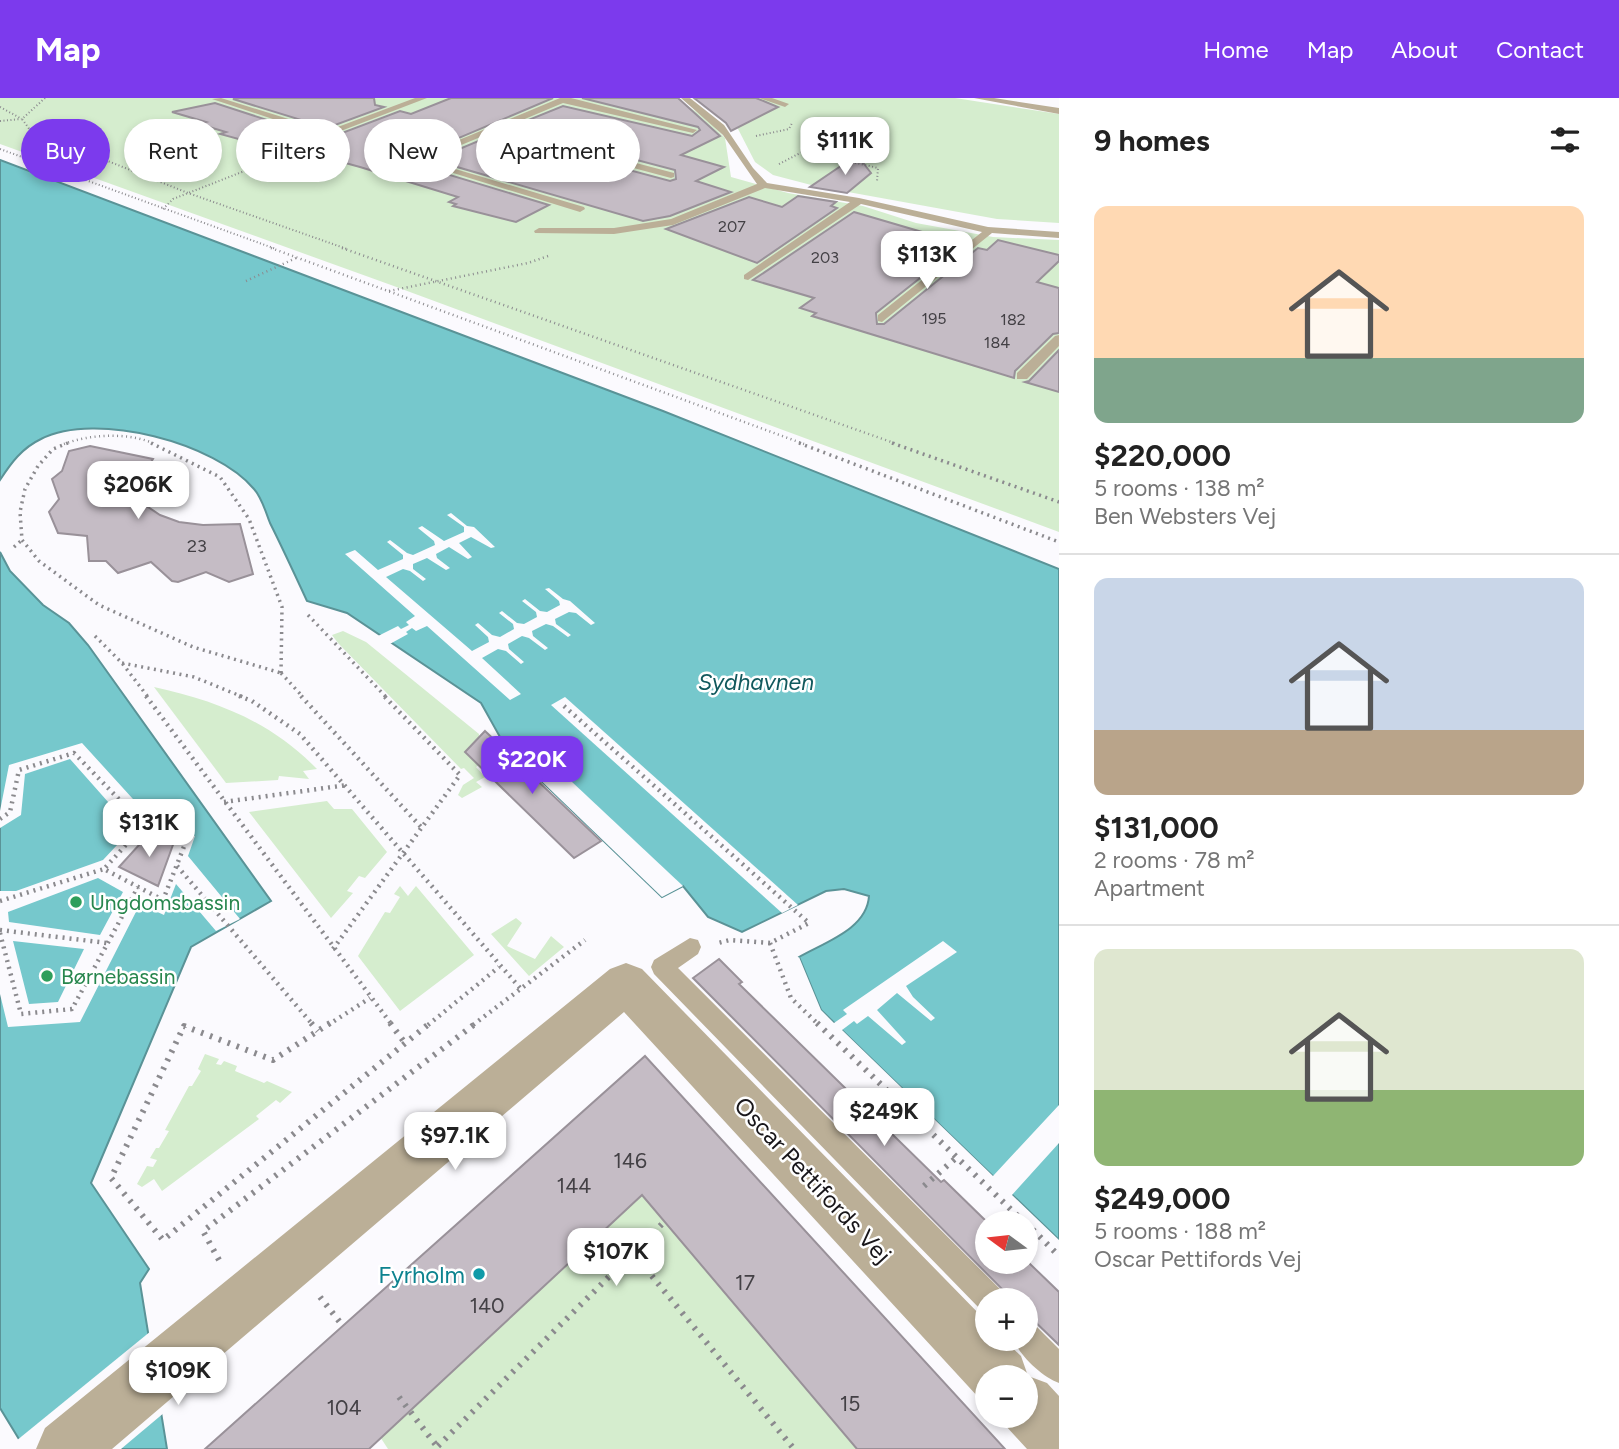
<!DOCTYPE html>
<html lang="en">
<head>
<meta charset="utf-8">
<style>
  body { margin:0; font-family:Figtree,sans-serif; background:#f6f6f6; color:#222; height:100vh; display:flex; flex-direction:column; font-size:26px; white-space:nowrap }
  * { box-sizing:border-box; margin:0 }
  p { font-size:23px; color:#767676 }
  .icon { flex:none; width:38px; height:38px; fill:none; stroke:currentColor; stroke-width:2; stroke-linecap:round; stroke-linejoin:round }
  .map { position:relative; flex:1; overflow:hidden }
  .side { display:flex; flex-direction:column; background:#fff; width:560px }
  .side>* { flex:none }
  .banner { position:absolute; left:21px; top:21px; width:665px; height:63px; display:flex; gap:14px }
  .needle { width:46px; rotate:285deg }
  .buttons { position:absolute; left:975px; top:1113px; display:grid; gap:14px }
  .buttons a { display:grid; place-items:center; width:63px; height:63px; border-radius:50%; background:#fff; box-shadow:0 4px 10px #0003; font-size:35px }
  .price { position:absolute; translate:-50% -60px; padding:0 16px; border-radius:14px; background:#fff; color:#222; font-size:23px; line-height:46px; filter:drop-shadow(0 2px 4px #0008) }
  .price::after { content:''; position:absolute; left:50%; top:42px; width:21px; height:16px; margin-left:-10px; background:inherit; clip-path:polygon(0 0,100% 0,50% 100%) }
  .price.active { background:#7c3aed; color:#fff }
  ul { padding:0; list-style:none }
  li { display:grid; align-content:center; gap:14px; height:371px; padding:0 35px }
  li+li { border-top:2px solid #e0e0e0 }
  li span { display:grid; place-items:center; height:217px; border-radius:14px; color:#555 }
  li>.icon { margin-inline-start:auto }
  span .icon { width:126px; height:126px; fill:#fffc; stroke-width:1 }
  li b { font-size:30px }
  h2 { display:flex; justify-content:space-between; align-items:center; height:84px; padding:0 35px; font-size:30px }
  .tag { padding:0 24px; border-radius:32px; background:#fff; box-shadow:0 4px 10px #0003; font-size:24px; line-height:63px }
  .tag.active { background:#7c3aed; color:#fff }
  header { display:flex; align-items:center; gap:42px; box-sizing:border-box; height:98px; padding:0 35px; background:#7c3aed; color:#fff }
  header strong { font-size:33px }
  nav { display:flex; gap:38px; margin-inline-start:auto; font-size:24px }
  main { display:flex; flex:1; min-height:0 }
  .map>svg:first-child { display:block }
  .green { fill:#d5edce }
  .water { fill:#76c8cc; stroke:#5a9397; stroke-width:2 }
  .pier { fill:#fbfafe; fill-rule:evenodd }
  .building { fill:#c5bcc5; stroke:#999199; stroke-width:2 }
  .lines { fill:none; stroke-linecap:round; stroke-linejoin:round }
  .path-far4 { stroke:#8b8a8e; stroke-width:2; stroke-dasharray:1 2.5; stroke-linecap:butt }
  .path-far3 { stroke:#8b8a8e; stroke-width:2.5; stroke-dasharray:1 3.5; stroke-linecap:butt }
  .path-far2 { stroke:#8b8a8e; stroke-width:3.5; stroke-dasharray:2 4.5; stroke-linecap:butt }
  .path-far1 { stroke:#8b8a8e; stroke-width:4.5; stroke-dasharray:2 5; stroke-linecap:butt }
  .path { stroke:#8b8a8e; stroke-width:6; stroke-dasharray:2.5 7; stroke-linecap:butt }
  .lane { fill:#bbaf97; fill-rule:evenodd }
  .street { fill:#bbaf97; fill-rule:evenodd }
  .leisure-dot { fill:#2e9e5b; stroke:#fff; stroke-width:2.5 }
  .culture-dot { fill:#0f9aa8; stroke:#fff; stroke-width:2.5 }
  .labels { text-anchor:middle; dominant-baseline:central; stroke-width:5; stroke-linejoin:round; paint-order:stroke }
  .far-number-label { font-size:16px; fill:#434045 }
  .number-label { font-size:18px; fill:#434045 }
  .leisure-label { font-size:21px; fill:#27864d; stroke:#fff; text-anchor:start }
  .near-number-label { font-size:21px; fill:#434045 }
  .water-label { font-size:23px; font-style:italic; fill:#11595d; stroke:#fff }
  .near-street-label { font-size:24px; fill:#18161a; stroke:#fff }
  .near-culture-label { font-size:24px; fill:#0d838f; stroke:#fff; text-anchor:end }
</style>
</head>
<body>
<header>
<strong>Map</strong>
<nav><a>Home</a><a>Map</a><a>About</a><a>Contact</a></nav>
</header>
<main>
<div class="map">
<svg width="1059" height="1351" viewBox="0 0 1059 1351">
  <rect width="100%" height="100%" fill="#fbfafe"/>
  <!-- green -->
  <g class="green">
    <path d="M0 0H676L707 21 725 40 731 79 788 95 863 108 916 125 993 139 1059 142V434L391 187 0 46Z"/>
    <path d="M743 0H955L1059 16V125L997 121 815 88 773 77 755 64 736 27Z"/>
    <path d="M343 533 366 544 479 636V667L476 669 485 679 476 684 482 689 462 700 458 697 463 687 474 680 464 670 461 671 338 545 332 537Z"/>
    <path d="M154 589C218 603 271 624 317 671L303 673 309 681 279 678 278 682 226 685Z"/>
    <path d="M327 703 334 711H352L387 754 365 780 359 778 347 793 353 795 331 820 249 714Z"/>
    <path d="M400 788 408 798 416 788 474 857 400 913 358 858 385 814 390 815 400 799 394 796Z"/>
    <path d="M516 820 522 825 507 848 535 861 551 838 564 849 529 878 491 836Z"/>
    <path d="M205 956 219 961 216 966 221 967 224 963 237 968 235 973 264 985 267 983 292 994 280 1005 276 1002 256 1018 259 1021 162 1093 154 1081 142 1089 137 1086 147 1068 153 1069 157 1062 150 1060 156 1050H159L169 1033 165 1032 189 988H192L201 973 198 971Z"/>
    <path d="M642 1097 857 1351H388L371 1325Z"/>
  </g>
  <!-- water -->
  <g class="water">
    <path d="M0 62 663 313 1059 471V1142L821 912 799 859C825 844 867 831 869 798L844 791 826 793 742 834 708 819 683 788 662 799 505 648 481 605 347 515 307 503C295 477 283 451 270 425 266 415 262 400 254 391 216 345 96 313 41 341 22 350 11 365 0 382Z"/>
    <path d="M0 454 10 473 43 507 69 525 88 547 271 803 191 849 91 1085 149 1171 140 1185 167 1351H25L0 1310Z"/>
  </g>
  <!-- pier -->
  <g class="pier">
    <path d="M451 415 467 428 474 429 495 449 491 450 471 439 459 445 472 459 468 461 449 449 436 456 437 460 450 470 446 472 427 460 413 466V471L426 481 423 483 410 473 403 471 386 479 472 553 489 544 488 539 475 527 478 525 492 537 500 539 514 531 513 526 499 515 502 513 517 525 524 526 537 519 536 514 522 503 525 501 540 513 547 514 560 507 559 503 545 491 549 490 563 501 570 503 595 525 591 527 576 515 569 514 555 521 556 526 571 537 568 539 553 528 546 526 532 533 533 538 548 550 545 552 529 540 522 538 508 546 509 551 524 564 521 566 506 553 498 551 482 560 521 596 510 602 427 528 416 533 412 530 406 534 408 536 388 547 376 539 398 528 401 531 409 527 406 524 415 518 345 456 355 452 378 472 403 461V457L387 444 390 442 407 455 413 457 435 447 434 443 418 430 422 428 444 443 464 434V429L447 417Z"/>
    <path d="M565 599 798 807 782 815 551 607Z"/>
    <path d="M523 638 683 788 662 799 505 648Z"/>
    <path d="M82 645 153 723 195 738 188 758 240 821 216 833 176 786 164 817 140 806 80 924 8 929 0 896V793H16L103 762 132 731 70 661 25 676 21 717 0 730V713L9 667ZM98 780 123 794 100 837 9 824 8 814ZM13 843 84 851 58 904 29 906Z"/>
    <path d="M943 843 957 854 906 888 913 899 935 920 931 923 897 895 877 912 906 944 902 947 868 918 857 926 854 923 842 932 993 1078 1059 1007V1045L1012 1097 1059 1142V1146L819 915 796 861 799 859 821 912 834 925 847 916 843 912Z"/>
    <path d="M151 1233 165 1314 121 1351H21L16 1343Z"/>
  </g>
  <!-- building -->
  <g class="building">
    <path d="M239 0H374L375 7 384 9 327 30 233 1Z"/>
    <path d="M451 0H553L409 61 410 65 549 107 516 124 453 108 456 106 449 104 458 99 360 69 309 55 301 58 220 36 226 34 199 26 206 24 172 14 215 5 310 36 292 44 293 48 300 51 400 13 411 16Z"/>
    <path d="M582 0H678L720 38 681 57 724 69 696 83 731 94 670 118 643 123 433 62 495 36 670 83 676 81 675 72 511 29 563 8 692 38 700 32 698 29Z"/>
    <path d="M694 0H756L778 9 731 33 726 25Z"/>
    <path d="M857 57 871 75 847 95 810 89Z"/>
    <path d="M798 98 836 104 831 108 837 110 757 165 666 131 749 99 782 109Z"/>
    <path d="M854 114 963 146 876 215 877 226H884L978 150 987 152 998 142 1059 157V163L1037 184 1059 190V235L1053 236 1015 273 1014 280 812 218 816 215 800 210 814 200 753 182Z"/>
    <path d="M1059 252V294L1025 284 1029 283Z"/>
    <path d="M90 348 153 361 137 387 148 409 160 417 179 424 203 427 240 426 253 476 229 484 206 474 178 484 172 483 151 464 118 475 106 463H89L87 438 58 435 49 414 59 401 52 381 62 373 69 353Z"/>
    <path d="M485 633 601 743 574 760 465 654Z"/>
    <path d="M148 737 174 744 158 788 119 769Z"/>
    <path d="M719 861 742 884 739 886 941 1084 944 1082 988 1125 987 1164H1026V1162L1059 1194V1247L1026 1215V1202H1013L693 880Z"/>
    <path d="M645 958 1005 1351H857L642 1097 369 1351H205Z"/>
  </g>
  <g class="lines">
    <!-- path-far4 -->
    <g class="path-far4">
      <path d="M45 0 22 21 30 32 188 95 347 151"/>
      <path d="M0 9 22 21"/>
      <path d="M0 23 21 21"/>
      <path d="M756 38 789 31 792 25"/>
      <path d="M0 51 276 151"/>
      <path d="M779 66 804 53 878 70 877 83"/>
      <path d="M163 111 173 101 247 72 279 53"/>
    </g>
    <!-- path-far3 -->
    <g class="path-far3">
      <path d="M271 150 804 346"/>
      <path d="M342 150 897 346"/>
      <path d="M246 183 296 160"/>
      <path d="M389 193 528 165 551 157"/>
      <path d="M64 346C90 336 129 334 155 346"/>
    </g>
    <!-- path-far2 -->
    <g class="path-far2">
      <path d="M68 345 53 351 38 368 25 391 20 414 22 442 39 463 99 507 193 549 281 575"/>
      <path d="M151 345 220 379 249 421 282 509 281 575"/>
      <path d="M799 345 1059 444"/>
      <path d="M892 345 1059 404"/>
      <path d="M14 449 22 442"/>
      <path d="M308 517 386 599"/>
      <path d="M95 538 122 565 148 599"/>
      <path d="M122 565 194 579 243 599"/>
      <path d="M281 575 303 599"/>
    </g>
    <!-- path-far1 -->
    <g class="path-far1">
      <path d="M146 598 392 927"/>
      <path d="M239 598 252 603 300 636 520 890"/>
      <path d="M301 598 421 729"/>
      <path d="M564 608 809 825 770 845 730 842 718 845"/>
      <path d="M224 704 347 687"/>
      <path d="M0 721 10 714 19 672 74 655 144 727"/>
      <path d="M172 734 144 727 104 771 163 802 187 741"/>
      <path d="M177 768 313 927"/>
      <path d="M0 803 104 771"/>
      <path d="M0 832 107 845"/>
      <path d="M0 835 21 916 72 911 138 789"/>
      <path d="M770 845 791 900 819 927"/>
      <path d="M333 851 460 677 384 598"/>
      <path d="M328 927 370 900"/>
      <path d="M428 927 499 869"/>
      <path d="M473 927 585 842"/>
    </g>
    <!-- path -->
    <g class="path">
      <path d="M311 925 318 933"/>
      <path d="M330 925 273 962 184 928 111 1080 163 1142 430 925"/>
      <path d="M390 925 405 945"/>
      <path d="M817 925 1025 1125"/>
      <path d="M924 1088 957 1059"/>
      <path d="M1026 1125 1059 1158"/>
      <path d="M633 1155 665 1123"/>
      <path d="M219 1162 203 1133 476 925"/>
      <path d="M320 1199 343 1228"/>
      <path d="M399 1299 439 1351"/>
      <path d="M438 1348 633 1155 794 1351"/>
    </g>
    <!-- lane -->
    <g class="lane">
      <path d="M221 0 327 33 415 0H427L299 49 294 46 296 44 318 36 212 1Z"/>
      <path d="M560 0H571L697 32 693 35 563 5 503 30 674 75V79L671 80 495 33 425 62 584 109 585 111 580 114 411 62Z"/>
      <path d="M681 0H690L724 27 753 70 767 85 859 100 988 129 1059 134V140L992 135 882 224 878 223V217L982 134 861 106 748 182 744 181V177L850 104 765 90 673 127 614 136 535 135 534 133 539 130H614L671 121 757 86 723 37Z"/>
      <path d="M759 0H772L789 6 785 9Z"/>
      <path d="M974 0H994L1059 10V16Z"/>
      <path d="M1059 237V248L1027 281H1017V275L1055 238Z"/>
      <path d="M690 840 698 842 701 849 698 856 678 870 1001 1192 1005 1202H987V1214L981 1212 654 876 651 869 654 862Z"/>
      <path d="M1026 1224 1036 1228 1059 1251V1285C1042 1279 1020 1258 1013 1241H1026Z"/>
    </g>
    <!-- street -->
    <path class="street" d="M626 865 642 871 987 1224V1241H1003L1021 1258 1028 1278 1047 1285 1059 1298V1351H1027L1005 1327 1001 1318H1026V1279H987V1303L979 1300 624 914 112 1351H36L45 1330 610 871Z"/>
  </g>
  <!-- markers -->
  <g class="leisure-dot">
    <circle cx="76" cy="804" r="7"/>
    <circle cx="47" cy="878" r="7"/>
  </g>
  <circle class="culture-dot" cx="479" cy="1176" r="7"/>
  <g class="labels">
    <!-- far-number labels -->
    <g class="far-number-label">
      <text x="732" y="128">207</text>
      <text x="825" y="159">203</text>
      <text x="934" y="220">195</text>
      <text x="1013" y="221">182</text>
      <text x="997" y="244">184</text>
    </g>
    <!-- number labels -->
    <g class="number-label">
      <text x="197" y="448">23</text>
    </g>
    <!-- leisure labels -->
    <g class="leisure-label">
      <text x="90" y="804">Ungdomsbassin</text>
      <text x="61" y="878">Børnebassin</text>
    </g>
    <!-- near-number labels -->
    <g class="near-number-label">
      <text x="630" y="1062">146</text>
      <text x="574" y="1087">144</text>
      <text x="745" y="1184">17</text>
      <text x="487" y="1207">140</text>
      <text x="850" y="1305">15</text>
      <text x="344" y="1309">104</text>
    </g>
    <!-- water labels -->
    <g class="water-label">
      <text x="756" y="584">Sydhavnen</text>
    </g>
    <!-- near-street labels -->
    <g class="near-street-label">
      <text transform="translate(813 1082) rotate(47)">Oscar Pettifords Vej</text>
    </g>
    <!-- near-culture labels -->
    <g class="near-culture-label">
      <text x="465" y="1176">Fyrholm</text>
    </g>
  </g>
</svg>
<div class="buttons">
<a><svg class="needle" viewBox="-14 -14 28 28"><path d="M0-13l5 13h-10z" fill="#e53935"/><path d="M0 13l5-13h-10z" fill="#767676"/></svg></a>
<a>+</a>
<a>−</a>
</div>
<b class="price" style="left:845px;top:79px">$111K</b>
<b class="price" style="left:927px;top:193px">$113K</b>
<b class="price" style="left:138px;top:423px">$206K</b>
<b class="price active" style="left:532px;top:698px">$220K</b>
<b class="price" style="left:149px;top:761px">$131K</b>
<b class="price" style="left:884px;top:1050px">$249K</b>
<b class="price" style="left:455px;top:1074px">$97.1K</b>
<b class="price" style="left:616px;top:1190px">$107K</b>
<b class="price" style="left:178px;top:1309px">$109K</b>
<div class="banner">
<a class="tag active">Buy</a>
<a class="tag">Rent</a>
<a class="tag">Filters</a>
<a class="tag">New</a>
<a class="tag">Apartment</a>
</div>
</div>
<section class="side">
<h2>9 homes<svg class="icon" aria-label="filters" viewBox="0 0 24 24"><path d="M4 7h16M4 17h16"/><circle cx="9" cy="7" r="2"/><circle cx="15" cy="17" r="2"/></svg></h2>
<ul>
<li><span style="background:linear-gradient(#ffd9b3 70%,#7fa58c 0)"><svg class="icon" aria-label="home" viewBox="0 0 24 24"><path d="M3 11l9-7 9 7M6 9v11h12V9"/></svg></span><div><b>$220,000</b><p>5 rooms · 138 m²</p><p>Ben Websters Vej</p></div></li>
<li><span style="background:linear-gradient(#c9d6e8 70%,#b9a48a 0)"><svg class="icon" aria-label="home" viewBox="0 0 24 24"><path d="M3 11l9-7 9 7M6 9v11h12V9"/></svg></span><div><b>$131,000</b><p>2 rooms · 78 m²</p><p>Apartment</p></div></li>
<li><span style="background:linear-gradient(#dfe7d0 65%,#8fb573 0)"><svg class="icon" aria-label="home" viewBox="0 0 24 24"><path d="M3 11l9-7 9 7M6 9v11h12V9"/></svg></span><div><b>$249,000</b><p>5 rooms · 188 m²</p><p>Oscar Pettifords Vej</p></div></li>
</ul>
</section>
</main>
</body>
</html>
